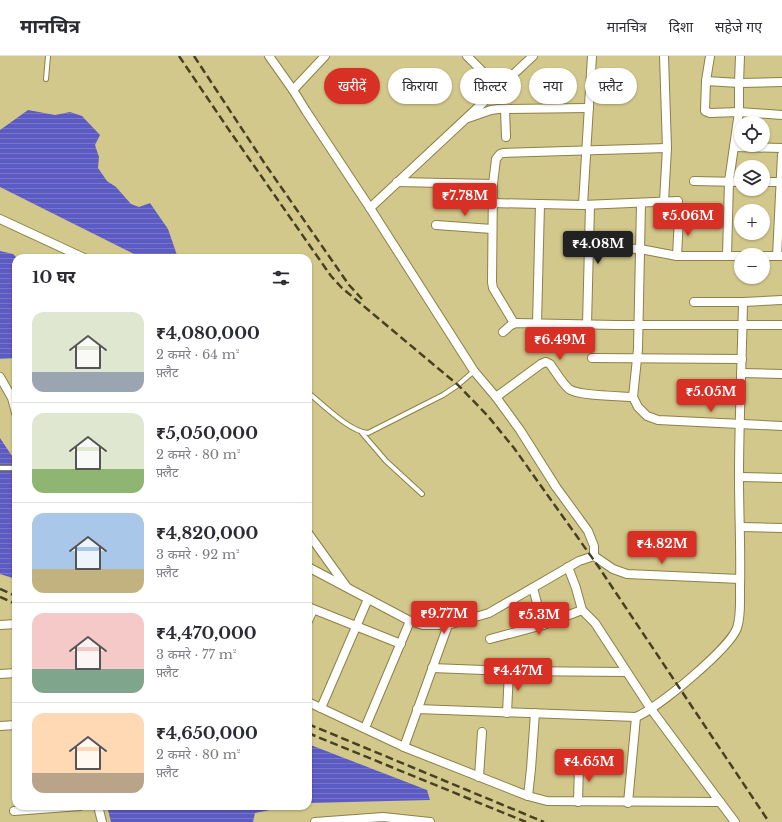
<!DOCTYPE html>
<html lang="hi">
<head>
<meta charset="utf-8">
<style>
  body { margin:0; font-family:"Libre Baskerville","Noto Sans Devanagari",serif; background:#f2f2f3; color:#2b2b33; height:100vh; display:flex; flex-direction:column; font-size:15px; white-space:nowrap }
  * { box-sizing:border-box; margin:0 }
  p { font-size:13px; color:#7c7c81 }
  .icon { flex:none; width:22px; height:22px; fill:none; stroke:currentColor; stroke-width:2; stroke-linecap:round; stroke-linejoin:round }
  .map { position:relative; flex:1; overflow:hidden }
  .side { position:absolute; left:12px; top:198px; width:300px; height:556px; display:flex; flex-direction:column; background:#fff; border-radius:12px; box-shadow:0 1px 3px #0004 }
  .side>* { flex:none }
  .guide { position:absolute; left:324px; top:12px; width:380px; height:36px; display:flex; gap:8px }
  .tools { position:absolute; left:734px; top:60px; display:grid; gap:8px }
  .tools a { display:grid; place-items:center; width:36px; height:36px; border-radius:50%; background:#fff; box-shadow:0 1px 3px #0004; font-size:20px }
  .price { position:absolute; translate:-50% -34px; padding:0 9px; border-radius:4px; background:#d93025; color:#fff; font-size:13px; line-height:26px; filter:drop-shadow(0 1px 2px #0008) }
  .price::after { content:''; position:absolute; left:50%; top:24px; width:12px; height:9px; margin-left:-6px; background:inherit; clip-path:polygon(0 0,100% 0,50% 100%) }
  .price.current { background:#222; color:#fff }
  ul { padding:0; list-style:none }
  li { display:flex; align-items:center; gap:12px; height:100px; padding:0 20px }
  li+li { border-top:1px solid #e1e1e2 }
  li span { display:grid; place-items:center; flex:none; width:112px; height:80px; border-radius:12px; color:#555 }
  li>.icon { margin-inline-start:auto }
  span .icon { width:48px; height:48px; fill:#fffc; stroke-width:1 }
  li b { font-size:17px }
  h2 { display:flex; justify-content:space-between; align-items:center; height:48px; padding:0 20px; font-size:17px }
  .chip { padding:0 14px; border-radius:18px; background:#fff; box-shadow:0 1px 3px #0004; font-size:14px; line-height:36px }
  .chip.current { background:#d93025; color:#fff }
  header { display:flex; align-items:center; gap:24px; box-sizing:border-box; height:56px; padding:0 20px; background:#fff; border-bottom:1px solid #e1e1e2 }
  header strong { font-size:19px }
  nav { display:flex; gap:22px; margin-inline-start:auto; font-size:14px }
  .map>svg:first-child { display:block }
  .water { fill:url(#water-rules) }
  .lines { fill:none; stroke-linecap:round; stroke-linejoin:round }
  .service-casing { stroke:#8c8146; stroke-width:6 }
  .minor-casing { stroke:#8c8146; stroke-width:10 }
  .service { stroke:#fff; stroke-width:4 }
  .minor { stroke:#fff; stroke-width:8 }
  .rail { stroke:#474123; stroke-width:2.5; stroke-dasharray:8 4; stroke-linecap:butt }
</style>
</head>
<body>
<header>
<strong>मानचित्र</strong>
<nav><a>मानचित्र</a><a>दिशा</a><a>सहेजे गए</a></nav>
</header>
<div class="map">
<svg width="782" height="766" viewBox="0 0 782 766">
  <defs>
    <pattern id="water-rules" width="6" height="5" patternUnits="userSpaceOnUse"><rect width="6" height="5" fill="#5c5bc6"/><path d="M0 2.5h6" fill="none" stroke="#7877c0"/></pattern>
  </defs>
  <rect width="100%" height="100%" fill="#d3c88b"/>
  <!-- water -->
  <g class="water">
    <path d="M28 54 55 59 70 56 82 60 100 79 95 89 99 101 98 112 107 125 116 131 131 148 139 151 150 147 168 173 178 202H142L0 131V74Z"/>
    <path d="M0 195 13 198 17 202 16 302 0 303Z"/>
    <path d="M0 382 12 400 16 417V523L0 518Z"/>
    <path d="M308 688 427 734 430 744 308 747Z"/>
    <path d="M107 750H290L255 757 253 766H111Z"/>
  </g>
  <g class="lines">
    <defs>
      <g id="service">
        <path d="M46 23 48 0"/>
        <path d="M311 339C325 351 351 376 368 377L443 339 458 329 474 315"/>
        <path d="M362 377 386 405 422 438"/>
        <path d="M0 412H16"/>
      </g>
      <g id="minor">
        <path d="M269 0 293 34 306 55 370 152 474 315 496 341 520 374 556 431 588 475 594 490V500"/>
        <path d="M467 0 499 32"/>
        <path d="M710 0 706 25 705 55 710 57 739 56 782 59"/>
        <path d="M706 25 739 27 782 26"/>
        <path d="M293 34 325 0"/>
        <path d="M505 53 506 81"/>
        <path d="M468 62 491 54 498 53 589 52"/>
        <path d="M734 91 782 92"/>
        <path d="M694 125 741 126"/>
        <path d="M397 126 493 128"/>
        <path d="M763 126H781"/>
        <path d="M664 145 667 92 664 0"/>
        <path d="M492 147 583 149 678 145"/>
        <path d="M641 147 638 293 633 341 638 351 647 360 658 364 782 370"/>
        <path d="M583 149 592 0"/>
        <path d="M370 152 533 0"/>
        <path d="M0 163 84 202"/>
        <path d="M436 169 492 173"/>
        <path d="M589 191 640 193 677 200H741"/>
        <path d="M677 200 679 161"/>
        <path d="M727 200 729 125 739 56V27L740 0"/>
        <path d="M763 200H782"/>
        <path d="M777 200 782 99"/>
        <path d="M694 246H743L782 244"/>
        <path d="M514 267 493 232 492 226 493 128 496 103 500 98 503 97 667 92"/>
        <path d="M537 268 540 148"/>
        <path d="M587 269 590 149"/>
        <path d="M503 276 511 269 516 267 616 269H782"/>
        <path d="M592 302 742 303"/>
        <path d="M741 317 782 318"/>
        <path d="M0 321 12 342 16 357"/>
        <path d="M496 341 541 308 546 306 550 308C556 316 561 326 569 333 578 340 620 340 633 341"/>
        <path d="M739 421 782 422"/>
        <path d="M740 471 782 472"/>
        <path d="M308 477 346 530"/>
        <path d="M308 511 410 565 423 569H448L489 557 579 505 594 500 613 513 627 518 740 523"/>
        <path d="M568 511 576 532 582 554 595 567 651 653 720 746"/>
        <path d="M533 532 543 569"/>
        <path d="M308 551 401 588"/>
        <path d="M308 565 313 554"/>
        <path d="M0 569 16 568"/>
        <path d="M490 583 543 569 582 554"/>
        <path d="M432 612 509 615 626 616"/>
        <path d="M0 618 16 617"/>
        <path d="M308 646 404 691 528 740 547 745 720 746 735 766"/>
        <path d="M321 652 368 543"/>
        <path d="M417 653 636 661C657 653 730 592 737 572 741 560 740 546 740 533 741 496 739 458 739 421 739 363 742 304 743 246"/>
        <path d="M507 657 509 615"/>
        <path d="M0 670 16 669"/>
        <path d="M365 672 410 565"/>
        <path d="M404 691 448 569"/>
        <path d="M479 721 482 676"/>
        <path d="M528 740 531 713 535 657"/>
        <path d="M578 746 579 708"/>
        <path d="M628 747 636 661"/>
        <path d="M98 750 102 766"/>
        <path d="M14 755 80 750"/>
        <path d="M315 766 383 761 430 766"/>
      </g>
    </defs>
    <!-- service casing -->
    <use href="#service" class="service-casing"/>
    <!-- minor casing -->
    <use href="#minor" class="minor-casing"/>
    <!-- service -->
    <use href="#service" class="service"/>
    <!-- minor -->
    <use href="#minor" class="minor"/>
    <!-- rail -->
    <g class="rail">
      <path d="M179 0 229 74 331 220 342 232 458 329 487 359 514 392 598 510 769 766"/>
      <path d="M194 0 265 108 349 229 362 243"/>
      <path d="M0 533 16 540"/>
      <path d="M0 541 16 548"/>
      <path d="M308 668 544 766"/>
      <path d="M308 677 526 766"/>
    </g>
  </g>
</svg>
<div class="tools">
<a><svg class="icon" aria-label="locate" viewBox="0 0 24 24"><circle cx="12" cy="12" r="6"/><path d="M12 2v4M12 18v4M2 12h4M18 12h4"/></svg></a>
<a><svg class="icon" aria-label="layers" viewBox="0 0 24 24"><path d="M12 4l9 5-9 5-9-5zM3 14l9 5 9-5"/></svg></a>
<a>+</a>
<a>−</a>
</div>
<b class="price" style="left:465px;top:161px">₹7.78M</b>
<b class="price" style="left:688px;top:181px">₹5.06M</b>
<b class="price current" style="left:598px;top:209px">₹4.08M</b>
<b class="price" style="left:560px;top:305px">₹6.49M</b>
<b class="price" style="left:711px;top:357px">₹5.05M</b>
<b class="price" style="left:662px;top:509px">₹4.82M</b>
<b class="price" style="left:444px;top:579px">₹9.77M</b>
<b class="price" style="left:539px;top:580px">₹5.3M</b>
<b class="price" style="left:518px;top:636px">₹4.47M</b>
<b class="price" style="left:589px;top:727px">₹4.65M</b>
<div class="guide">
<a class="chip current">खरीदें</a>
<a class="chip">किराया</a>
<a class="chip">फ़िल्टर</a>
<a class="chip">नया</a>
<a class="chip">फ़्लैट</a>
</div>
<section class="side">
<h2>10 घर<svg class="icon" aria-label="filters" viewBox="0 0 24 24"><path d="M4 7h16M4 17h16"/><circle cx="9" cy="7" r="2"/><circle cx="15" cy="17" r="2"/></svg></h2>
<ul>
<li><span style="background:linear-gradient(#dfe7d0 75%,#9aa5b1 0)"><svg class="icon" aria-label="home" viewBox="0 0 24 24"><path d="M3 11l9-7 9 7M6 9v11h12V9"/></svg></span><div><b>₹4,080,000</b><p>2 कमरे · 64 m²</p><p>फ़्लैट</p></div></li>
<li><span style="background:linear-gradient(#dfe7d0 70%,#8fb573 0)"><svg class="icon" aria-label="home" viewBox="0 0 24 24"><path d="M3 11l9-7 9 7M6 9v11h12V9"/></svg></span><div><b>₹5,050,000</b><p>2 कमरे · 80 m²</p><p>फ़्लैट</p></div></li>
<li><span style="background:linear-gradient(#a9c7e8 70%,#c2b280 0)"><svg class="icon" aria-label="home" viewBox="0 0 24 24"><path d="M3 11l9-7 9 7M6 9v11h12V9"/></svg></span><div><b>₹4,820,000</b><p>3 कमरे · 92 m²</p><p>फ़्लैट</p></div></li>
<li><span style="background:linear-gradient(#f6c9c9 70%,#7fa58c 0)"><svg class="icon" aria-label="home" viewBox="0 0 24 24"><path d="M3 11l9-7 9 7M6 9v11h12V9"/></svg></span><div><b>₹4,470,000</b><p>3 कमरे · 77 m²</p><p>फ़्लैट</p></div></li>
<li><span style="background:linear-gradient(#ffd9b3 75%,#b9a48a 0)"><svg class="icon" aria-label="home" viewBox="0 0 24 24"><path d="M3 11l9-7 9 7M6 9v11h12V9"/></svg></span><div><b>₹4,650,000</b><p>2 कमरे · 80 m²</p><p>फ़्लैट</p></div></li>
</ul>
</section>
</div>
</body>
</html>
